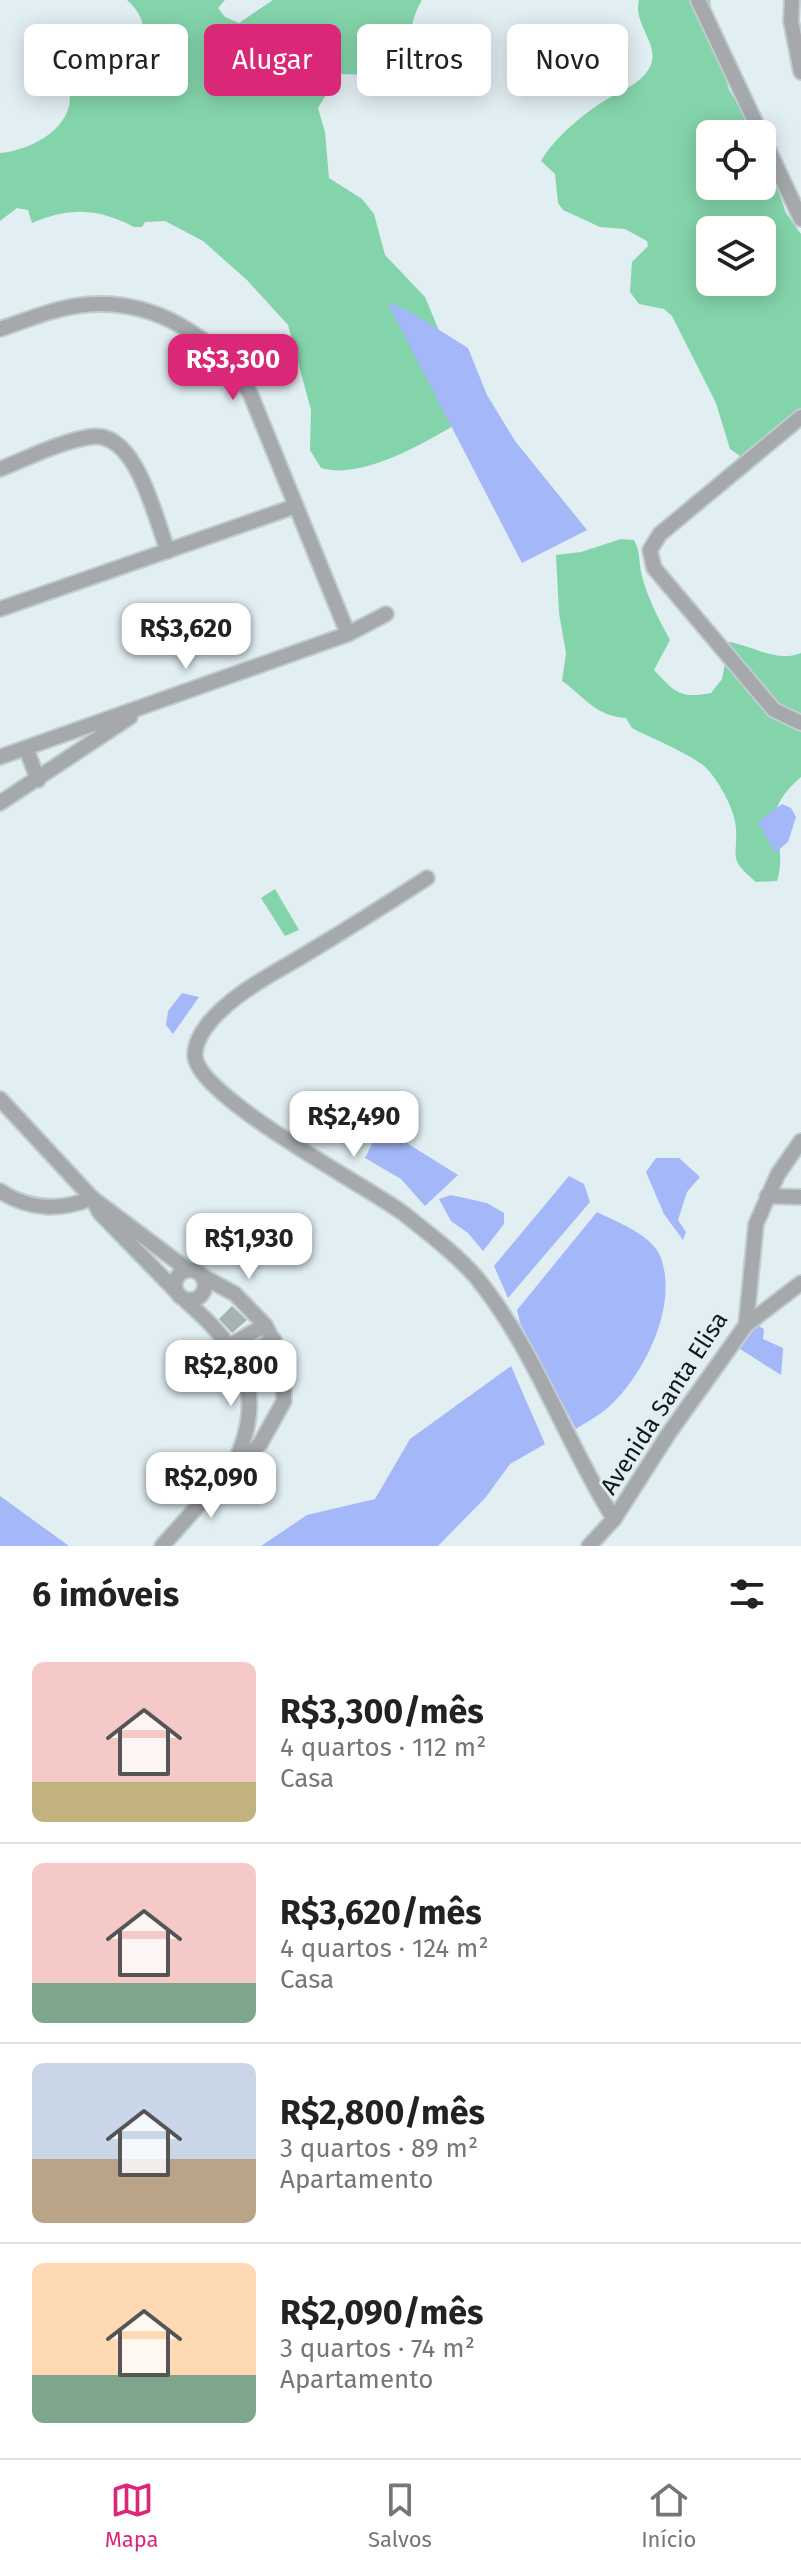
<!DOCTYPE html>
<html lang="pt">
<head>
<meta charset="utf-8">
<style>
  body { margin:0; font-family:"Fira Sans",sans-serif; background:#f2f2f2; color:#222; height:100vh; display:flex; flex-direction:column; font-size:30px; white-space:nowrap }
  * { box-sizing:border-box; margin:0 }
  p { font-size:26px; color:#767676 }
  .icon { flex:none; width:44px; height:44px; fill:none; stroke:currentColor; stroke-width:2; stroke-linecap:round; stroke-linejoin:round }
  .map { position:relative; height:1546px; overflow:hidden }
  .drawer { display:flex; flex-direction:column; background:#fff; flex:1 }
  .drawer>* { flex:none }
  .banner { position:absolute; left:24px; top:24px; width:754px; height:72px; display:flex; gap:16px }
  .tools { position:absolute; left:696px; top:120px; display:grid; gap:16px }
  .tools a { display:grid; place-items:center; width:80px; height:80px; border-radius:12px; background:#fff; box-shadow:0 4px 20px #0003; font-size:40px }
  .price { position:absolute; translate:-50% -68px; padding:0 18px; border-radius:16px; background:#fff; color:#222; font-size:26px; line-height:52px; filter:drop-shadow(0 2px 4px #0008) }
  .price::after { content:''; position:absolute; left:50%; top:48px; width:24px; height:18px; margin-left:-12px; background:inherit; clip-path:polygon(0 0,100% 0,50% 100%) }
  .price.on { background:#db2777; color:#fff }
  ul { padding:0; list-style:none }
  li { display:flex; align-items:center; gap:24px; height:200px; padding:0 32px }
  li+li { border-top:2px solid #e0e0e0 }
  li span { display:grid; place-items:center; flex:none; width:224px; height:160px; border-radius:12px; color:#555 }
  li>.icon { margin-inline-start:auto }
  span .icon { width:96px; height:96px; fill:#fffc; stroke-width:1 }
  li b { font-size:34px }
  h2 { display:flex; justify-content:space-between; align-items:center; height:96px; padding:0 32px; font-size:34px }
  .tag { padding:0 28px; border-radius:12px; background:#fff; box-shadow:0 4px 20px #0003; font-size:28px; line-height:72px }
  .tag.on { background:#db2777; color:#fff }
  .tab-bar { display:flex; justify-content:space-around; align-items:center; height:112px; border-top:2px solid #e0e0e0; background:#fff; font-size:22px; color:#767676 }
  .tab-bar a { display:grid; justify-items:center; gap:4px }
  .tab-bar .on { color:#db2777 }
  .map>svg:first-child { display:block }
  .green { fill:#84d4ab; fill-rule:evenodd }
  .water { fill:#a4b8f9 }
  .building { fill:#a6b3b2 }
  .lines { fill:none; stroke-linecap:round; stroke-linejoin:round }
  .street-casing { stroke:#c0cccf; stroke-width:18 }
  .street { stroke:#a5a9ac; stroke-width:14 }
  .labels { text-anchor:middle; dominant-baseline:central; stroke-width:6; stroke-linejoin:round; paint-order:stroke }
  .street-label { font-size:24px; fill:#121718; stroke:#e1eef2 }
</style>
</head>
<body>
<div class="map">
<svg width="801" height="1546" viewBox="0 0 801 1546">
  <rect width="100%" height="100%" fill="#e1eef2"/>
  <!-- green -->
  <g class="green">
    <path d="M127 0H225L218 8 225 17 239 23 273 0H422C405 27 411 59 413 90L379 75 339 74 318 108 325 132 329 178 362 199 374 214 385 255 425 297 455 369 458 423C423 444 361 480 321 468L310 450 311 410 288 325 247 280 203 241 165 221 145 222 142 227H134C97 208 70 207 32 223L28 210 17 208 0 221V153C27 151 68 132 70 99 70 86 61 76 63 63L84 64C104 87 124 77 145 60 145 36 147 17 127 0Z"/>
    <path d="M639 0H710L714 38 729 90 757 134H710V186H762V146L786 213 801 234V423L748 456H740L730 449 716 403 672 316 664 309 639 304 630 292 632 262 648 246 647 241 625 229 600 227 563 210 558 203 555 174 541 161C554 138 585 112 609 98 623 90 639 84 648 70 664 47 632 25 639 0ZM710 230H762V282H710Z"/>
    <path d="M621 539 634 540C640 551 639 560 641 572 647 597 658 618 670 640L654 670C675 692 679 699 711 693L722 679 729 642C754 646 776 663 801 653V777C752 819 791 834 777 881L756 882C727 858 738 858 736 828 735 810 720 784 709 771 697 756 650 738 632 728L626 718C595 716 585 697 562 681L566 653 559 613 556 555 581 552Z"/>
    <path d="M275 889 299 930 285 936 261 898Z"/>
  </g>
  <!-- water -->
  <g class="water">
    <path d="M387 302 409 311 468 348 487 395 515 441 587 530 522 563Z"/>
    <path d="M782 804 791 808 796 817 788 842 775 853 758 822Z"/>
    <path d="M182 993 199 997 173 1034 166 1025 168 1011Z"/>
    <path d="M333 1093 360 1108 365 1117 359 1133 342 1144 335 1128 322 1123 315 1111 322 1101 313 1095Z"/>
    <path d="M376 1136 402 1140 458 1175 425 1206 401 1179 365 1158Z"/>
    <path d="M656 1158H679L700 1177 687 1192 678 1220 686 1232 683 1240 664 1214 646 1172Z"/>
    <path d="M569 1176 584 1184 590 1202 508 1298 494 1266Z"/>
    <path d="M451 1195 487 1203 504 1213V1224L483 1251 468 1233 451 1221 439 1199Z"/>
    <path d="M597 1212C617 1222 653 1235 661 1258 678 1306 645 1372 612 1404 602 1414 588 1421 576 1429L520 1323 517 1310Z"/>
    <path d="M757 1325 764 1329 763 1339 783 1348 781 1375 740 1349Z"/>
    <path d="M511 1366 545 1444 510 1464 486 1497 438 1546H261L307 1515 375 1499 410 1439Z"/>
    <path d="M0 1496 69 1546H0Z"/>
  </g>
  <!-- building -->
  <path class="building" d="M232 1306 247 1320 232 1333 219 1319Z"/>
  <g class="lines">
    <defs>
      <g id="street">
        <path d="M698 0 761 134"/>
        <path d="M792 0 791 21 801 72"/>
        <path d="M762 136 801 219"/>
        <path d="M0 329C27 320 55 308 83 305 152 298 214 335 250 393L348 634"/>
        <path d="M801 417 660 534 650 550 654 568 774 710 801 723"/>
        <path d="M0 469C28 458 59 442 89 437 136 428 154 516 168 551"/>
        <path d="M0 609 296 506"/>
        <path d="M26 748 38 780"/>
        <path d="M0 757 348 634 386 614"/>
        <path d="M0 803 130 717"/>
        <path d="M427 878C390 902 352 926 314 949 290 964 264 977 242 993 224 1006 196 1030 195 1054 193 1095 367 1186 403 1213 428 1233 455 1253 476 1277 535 1349 565 1441 614 1519"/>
        <path d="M0 1099 92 1198 100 1213 175 1290"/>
        <path d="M0 1191C29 1210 61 1211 92 1198"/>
        <path d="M767 1196 801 1197"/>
        <path d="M92 1198 188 1270"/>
        <circle cx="190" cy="1285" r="15"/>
        <path d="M186 1301C243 1351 269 1393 233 1466"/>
        <path d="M746 1325 801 1283"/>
        <path d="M231 1345 265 1325"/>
        <path d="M239 1359 274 1340"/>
        <path d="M162 1546 231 1469 260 1444 284 1401 283 1360 265 1325 235 1294 202 1276"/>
        <path d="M589 1546 614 1519 669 1433 746 1325 756 1224 778 1174 801 1141"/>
      </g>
    </defs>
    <!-- street casing -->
    <use href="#street" class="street-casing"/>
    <!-- street -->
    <use href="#street" class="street"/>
  </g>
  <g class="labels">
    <!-- street labels -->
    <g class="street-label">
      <text transform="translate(664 1403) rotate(-57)">Avenida Santa Elisa</text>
    </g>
  </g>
</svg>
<div class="tools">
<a><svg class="icon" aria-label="locate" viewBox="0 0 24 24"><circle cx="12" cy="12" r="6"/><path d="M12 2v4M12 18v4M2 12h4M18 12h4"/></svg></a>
<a><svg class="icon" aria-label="layers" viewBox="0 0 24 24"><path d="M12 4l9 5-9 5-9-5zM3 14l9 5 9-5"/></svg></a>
</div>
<b class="price on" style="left:233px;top:402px">R$3,300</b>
<b class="price" style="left:186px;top:671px">R$3,620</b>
<b class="price" style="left:354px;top:1159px">R$2,490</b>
<b class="price" style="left:249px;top:1281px">R$1,930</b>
<b class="price" style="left:231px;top:1408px">R$2,800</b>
<b class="price" style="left:211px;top:1520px">R$2,090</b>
<div class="banner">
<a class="tag">Comprar</a>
<a class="tag on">Alugar</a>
<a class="tag">Filtros</a>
<a class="tag">Novo</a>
</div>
</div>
<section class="drawer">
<h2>6 imóveis<svg class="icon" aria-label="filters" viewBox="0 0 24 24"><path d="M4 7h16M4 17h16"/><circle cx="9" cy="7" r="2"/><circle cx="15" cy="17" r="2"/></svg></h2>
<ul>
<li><span style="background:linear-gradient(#f6c9c9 75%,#c2b280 0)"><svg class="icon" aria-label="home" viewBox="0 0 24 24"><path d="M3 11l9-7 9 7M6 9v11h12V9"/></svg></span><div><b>R$3,300/mês</b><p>4 quartos · 112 m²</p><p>Casa</p></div></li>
<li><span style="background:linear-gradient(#f6c9c9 75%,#7fa58c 0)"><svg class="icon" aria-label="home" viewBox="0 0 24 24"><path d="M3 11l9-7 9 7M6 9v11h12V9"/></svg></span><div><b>R$3,620/mês</b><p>4 quartos · 124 m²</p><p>Casa</p></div></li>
<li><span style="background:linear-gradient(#c9d6e8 60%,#b9a48a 0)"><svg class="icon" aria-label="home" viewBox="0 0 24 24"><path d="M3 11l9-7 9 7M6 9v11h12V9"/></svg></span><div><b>R$2,800/mês</b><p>3 quartos · 89 m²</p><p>Apartamento</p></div></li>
<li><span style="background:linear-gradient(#ffd9b3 70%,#7fa58c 0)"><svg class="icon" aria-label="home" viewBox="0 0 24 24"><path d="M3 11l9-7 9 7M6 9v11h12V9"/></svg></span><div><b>R$2,090/mês</b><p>3 quartos · 74 m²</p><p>Apartamento</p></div></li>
</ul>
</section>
<nav class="tab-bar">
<a class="on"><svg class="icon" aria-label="map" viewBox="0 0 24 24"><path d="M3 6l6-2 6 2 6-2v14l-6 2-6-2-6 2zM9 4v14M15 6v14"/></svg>Mapa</a>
<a><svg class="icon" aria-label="saved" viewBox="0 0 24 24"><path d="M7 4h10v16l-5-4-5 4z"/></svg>Salvos</a>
<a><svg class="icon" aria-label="home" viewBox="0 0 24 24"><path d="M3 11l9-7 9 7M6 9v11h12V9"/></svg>Início</a>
</nav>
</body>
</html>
